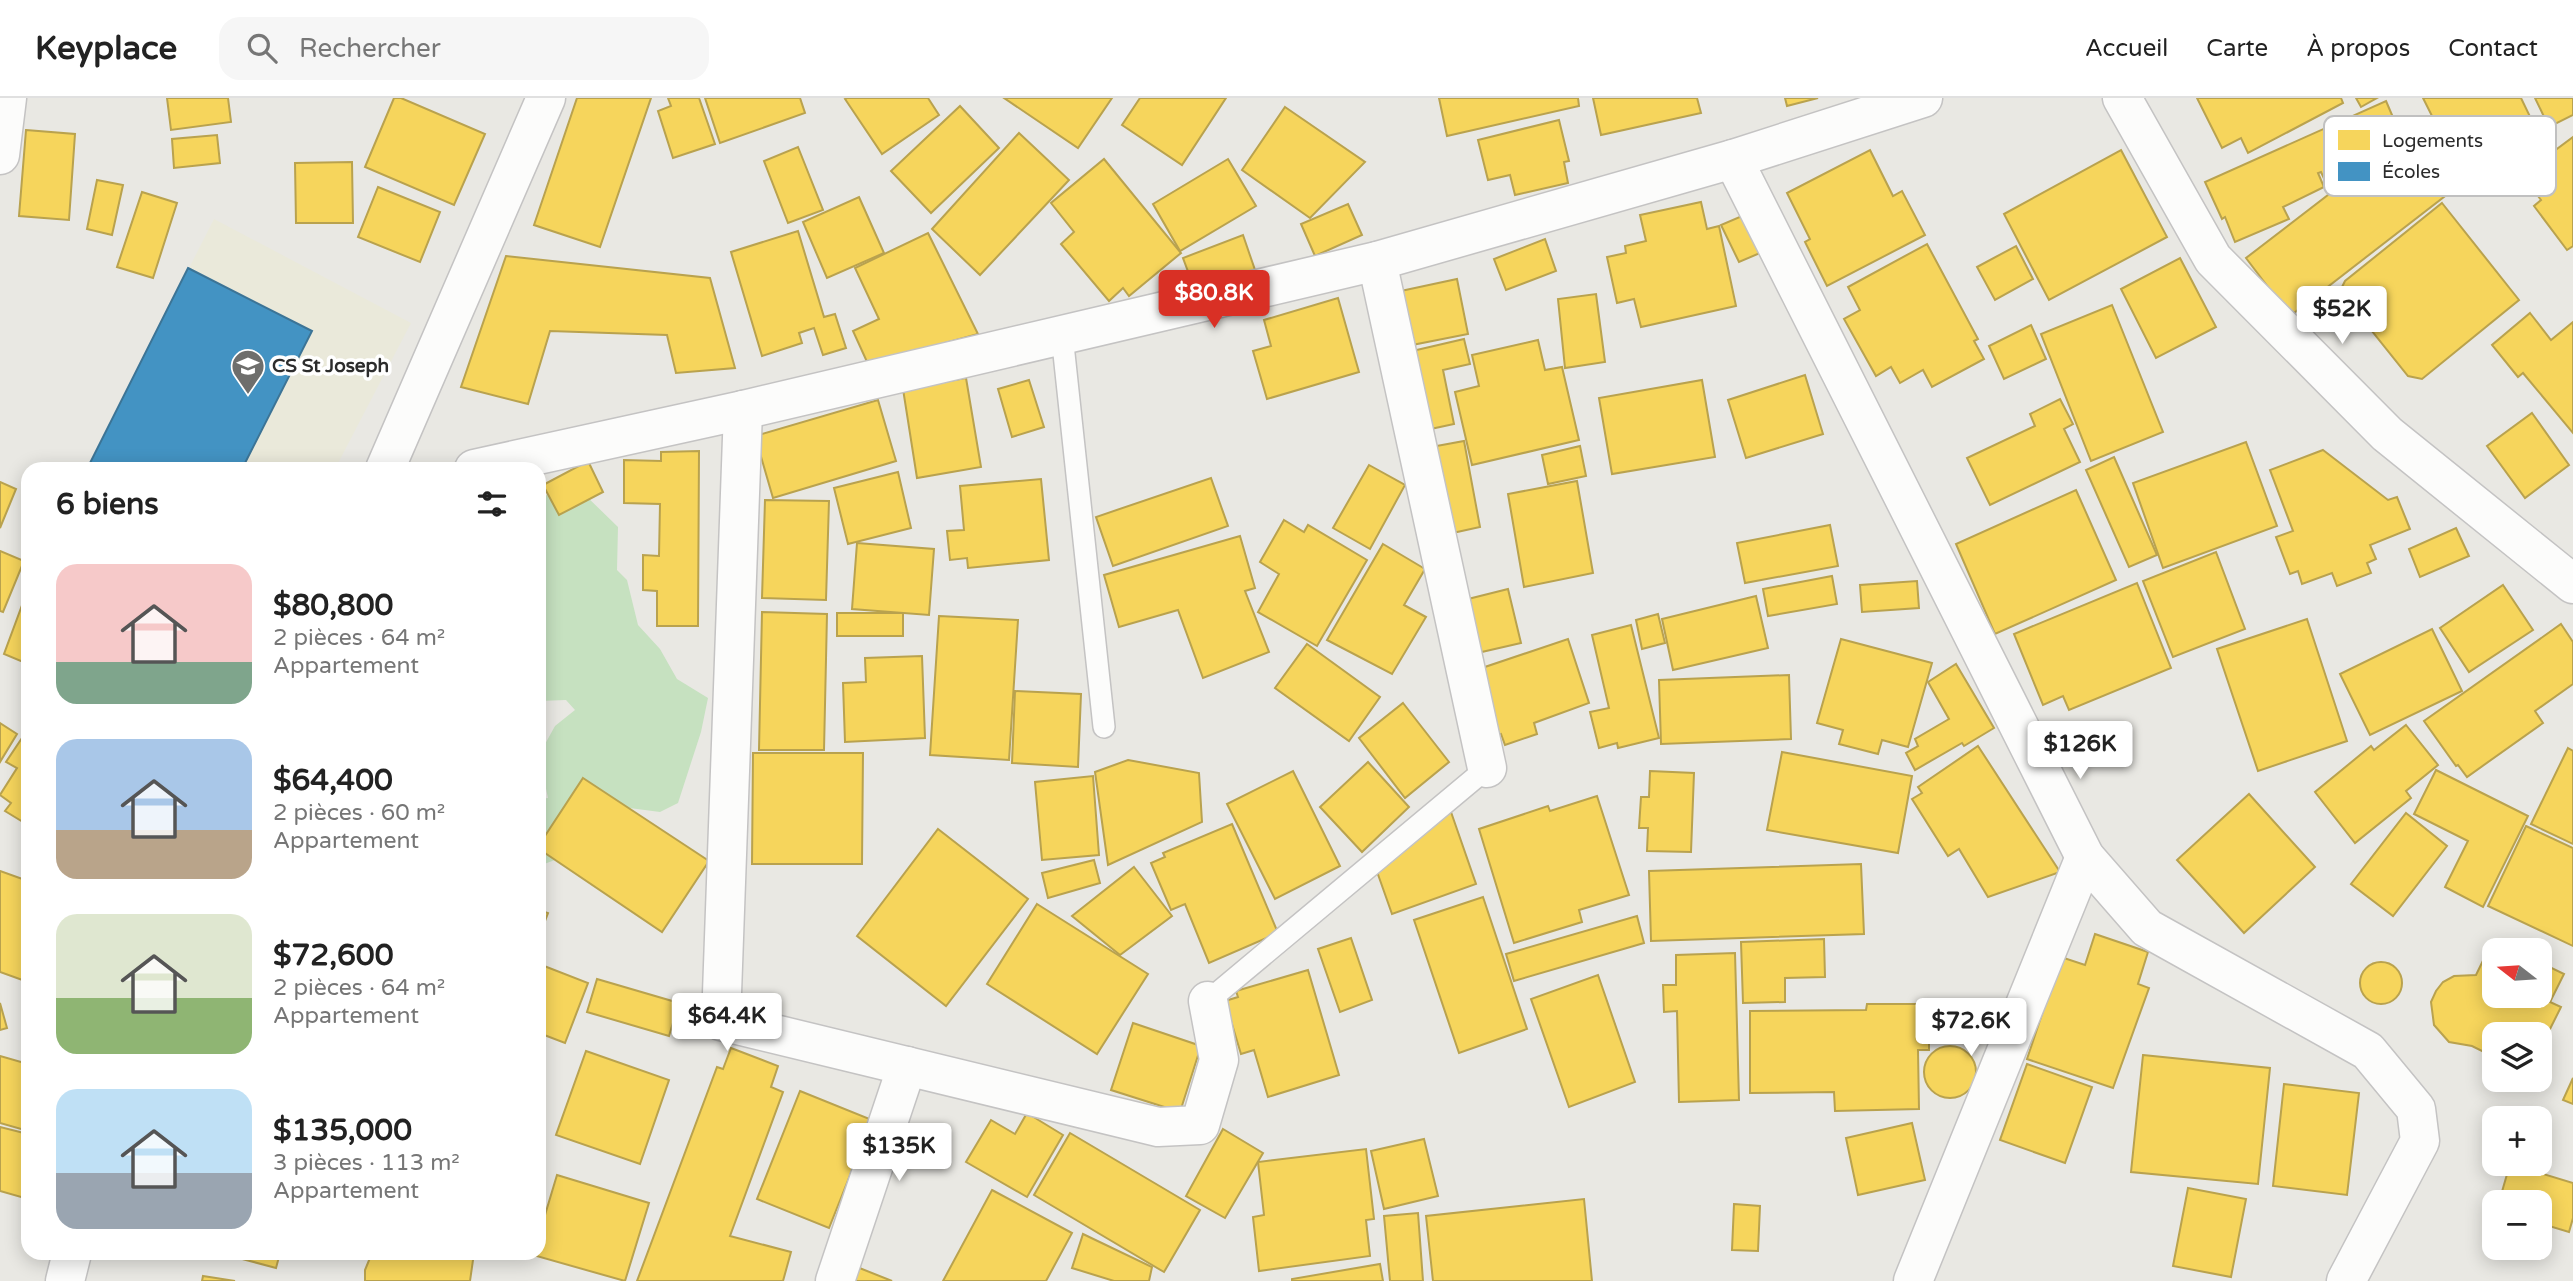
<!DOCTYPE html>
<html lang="fr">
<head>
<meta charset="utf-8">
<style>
  body { margin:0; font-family:"Varela Round",sans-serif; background:#f6f6f6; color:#222; height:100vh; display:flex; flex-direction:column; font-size:26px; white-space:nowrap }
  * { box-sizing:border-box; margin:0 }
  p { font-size:23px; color:#767676 }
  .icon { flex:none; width:38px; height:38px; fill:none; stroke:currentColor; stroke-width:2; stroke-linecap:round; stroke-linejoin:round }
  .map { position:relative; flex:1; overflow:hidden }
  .panel { position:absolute; left:21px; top:364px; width:525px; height:798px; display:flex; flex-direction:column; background:#fff; border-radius:21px; box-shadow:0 4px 18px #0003 }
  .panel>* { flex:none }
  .needle { width:46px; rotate:287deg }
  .controls { position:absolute; left:2482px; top:840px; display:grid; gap:14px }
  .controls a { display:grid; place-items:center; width:70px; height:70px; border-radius:14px; background:#fff; box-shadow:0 4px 18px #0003; font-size:35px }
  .price { position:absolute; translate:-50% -60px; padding:0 16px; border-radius:7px; background:#fff; color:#222; font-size:23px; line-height:46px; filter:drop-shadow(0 2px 4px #0008) }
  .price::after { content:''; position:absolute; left:50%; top:42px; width:21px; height:16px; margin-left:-10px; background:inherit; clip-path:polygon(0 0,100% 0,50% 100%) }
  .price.selected { background:#d93025; color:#fff }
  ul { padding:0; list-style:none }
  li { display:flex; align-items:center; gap:21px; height:175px; padding:0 35px }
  li span { display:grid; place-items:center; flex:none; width:196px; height:140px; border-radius:21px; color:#555 }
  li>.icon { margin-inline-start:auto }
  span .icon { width:84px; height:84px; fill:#fffc; stroke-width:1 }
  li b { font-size:30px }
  h2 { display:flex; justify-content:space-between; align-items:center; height:84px; padding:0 35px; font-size:30px }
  header { display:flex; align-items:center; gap:42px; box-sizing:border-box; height:98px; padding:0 35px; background:#fff; border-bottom:2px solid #e0e0e0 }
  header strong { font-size:33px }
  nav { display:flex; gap:38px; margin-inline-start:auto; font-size:24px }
  .search { width:490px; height:63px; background:#f6f6f6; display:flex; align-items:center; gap:18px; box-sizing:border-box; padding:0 24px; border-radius:21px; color:#767676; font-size:26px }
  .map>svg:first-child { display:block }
  .education { fill:#eae9da }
  .green { fill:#c6e1c0 }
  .homes { fill:#f6d55c; stroke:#b9a24e; stroke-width:2 }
  .schools { fill:#4393c3; stroke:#3c7496; stroke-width:2 }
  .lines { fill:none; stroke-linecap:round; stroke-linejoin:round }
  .service-casing { stroke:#c4c3c3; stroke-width:24 }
  .minor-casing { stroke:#c4c3c3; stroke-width:41 }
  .service { stroke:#fcfcfb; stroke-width:21 }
  .minor { stroke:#fcfcfb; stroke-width:38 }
  .labels { text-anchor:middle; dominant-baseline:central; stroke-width:7; stroke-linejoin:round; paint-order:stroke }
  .poi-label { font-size:19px; font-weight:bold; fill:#2c2c2c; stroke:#fff; text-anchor:start }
  .key { fill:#fff; stroke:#c0c0c0; stroke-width:2 }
  .key-label { font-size:19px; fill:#2c2c2c }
</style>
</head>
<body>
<header>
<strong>Keyplace</strong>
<div class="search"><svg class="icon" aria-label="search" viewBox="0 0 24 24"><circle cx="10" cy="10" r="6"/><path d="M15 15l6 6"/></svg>Rechercher</div>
<nav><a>Accueil</a><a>Carte</a><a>À propos</a><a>Contact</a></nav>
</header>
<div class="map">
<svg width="2573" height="1183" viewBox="0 0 2573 1183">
  <rect width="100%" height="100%" fill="#e9e8e3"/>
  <!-- education -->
  <path class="education" d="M214 121 411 225 335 371H87Z"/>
  <!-- green -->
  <path class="green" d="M582 394 618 429 617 472 627 482 638 527 660 551 677 581 708 600 701 634 678 705 660 714 584 704 568 757 539 768V701L548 700 539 657 555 628 575 612 566 602 539 603V398Z"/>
  <!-- homes -->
  <g class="homes">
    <path d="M167 0H228L231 24 171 32Z"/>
    <path d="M394 0H401L485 36 454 107 365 69Z"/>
    <path d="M577 0H651L600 149 534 127Z"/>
    <path d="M668 0H699L715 46 673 60 658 13 671 8Z"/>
    <path d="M705 0H800L805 15 720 45Z"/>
    <path d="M847 0H928L939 17 882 56 845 1Z"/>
    <path d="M1004 0H1112L1078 50Z"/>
    <path d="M1140 0H1226L1182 67 1122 27Z"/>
    <path d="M1439 0H1578L1579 8 1447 38Z"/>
    <path d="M1593 0H1697L1701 15 1601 37Z"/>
    <path d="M1785 0H1818L1787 8Z"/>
    <path d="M2197 0H2341L2343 5 2248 55 2241 40 2222 50Z"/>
    <path d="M2356 0H2377L2361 9Z"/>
    <path d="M2423 0H2521L2536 31 2469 65 2451 29 2440 34Z"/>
    <path d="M2535 0H2573V17L2549 29Z"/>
    <path d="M2386 3 2401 38 2356 58 2360 69 2326 85 2321 74 2318 75 2324 89 2283 109 2289 121 2235 144 2225 119 2222 121 2205 84Z"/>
    <path d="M960 8 999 50 931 115 891 73Z"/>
    <path d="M1285 9 1365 64 1310 120 1242 72Z"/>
    <path d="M1559 22 1569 63 1564 64 1568 85 1515 97 1510 77 1488 82 1478 42Z"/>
    <path d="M26 32 75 36 69 122 19 118Z"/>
    <path d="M1019 35 1069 82 980 177 932 131Z"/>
    <path d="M217 37 220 65 174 70 172 41Z"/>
    <path d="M2406 37 2449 95 2290 218 2246 160Z"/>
    <path d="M2573 39V148L2567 152 2534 108 2541 102 2522 77Z"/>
    <path d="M798 49 823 112 788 125 764 63Z"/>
    <path d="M1870 52 1893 98 1902 93 1925 137 1827 188 1805 144 1810 141 1787 95Z"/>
    <path d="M2121 52 2167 139 2049 202 2004 116Z"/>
    <path d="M1104 61 1181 155 1129 198 1123 190 1109 203 1061 146 1074 134 1051 105Z"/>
    <path d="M1228 61 1256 108 1180 153 1153 106Z"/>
    <path d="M352 64 353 125H296L295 65Z"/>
    <path d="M97 82 123 87 112 137 87 131Z"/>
    <path d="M378 89 440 114 420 164 358 139Z"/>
    <path d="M142 94 177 105 153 180 117 169Z"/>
    <path d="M859 99 884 155 827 180 803 124Z"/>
    <path d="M1701 104 1707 131 1719 128 1736 208 1641 229 1634 201 1617 205 1607 159 1626 155 1625 148 1646 143 1640 117Z"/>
    <path d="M2442 105 2519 202 2422 281 2408 278 2340 193 2345 183Z"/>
    <path d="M1348 106 1362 137 1315 158 1301 126Z"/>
    <path d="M1742 118 1760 155 1739 164 1721 127Z"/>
    <path d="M798 133 824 219 835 216 846 250 823 257 814 230 799 235 802 245 762 258 731 154Z"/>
    <path d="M928 135 978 236 868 266 853 233 879 221 855 170Z"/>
    <path d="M1243 137 1255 172 1196 195 1183 160Z"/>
    <path d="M1545 141 1556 173 1506 192 1494 161Z"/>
    <path d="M1927 146 1978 241 1974 243 1984 261 1932 289 1923 272 1900 285 1891 269 1876 278 1844 221 1860 212 1848 189Z"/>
    <path d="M2016 148 2033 181 1995 202 1977 169Z"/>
    <path d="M506 158 710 180 735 270 676 275 667 237 550 233 528 306 461 289Z"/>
    <path d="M2180 160 2216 229 2156 260 2121 191Z"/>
    <path d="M1457 181 1468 236 1407 248 1396 194Z"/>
    <path d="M1596 196 1605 264 1565 270 1558 201Z"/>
    <path d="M1338 200 1359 274 1267 301 1253 253 1271 248 1264 222Z"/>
    <path d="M2112 207 2163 334 2091 363 2041 236Z"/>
    <path d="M2530 215 2551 242 2573 224V335L2523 275 2518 279 2492 247Z"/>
    <path d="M2031 227 2046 261 2004 281 1989 248Z"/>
    <path d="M1464 241 1470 266 1443 272 1454 326 1426 332 1408 254Z"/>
    <path d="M1538 242 1545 272 1562 269 1579 342 1472 367 1455 294 1479 288 1472 257Z"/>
    <path d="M1805 277 1823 336 1746 360 1728 302Z"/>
    <path d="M966 280 981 369 917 380 903 291Z"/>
    <path d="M1029 282 1044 329 1012 339 998 291Z"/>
    <path d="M1702 282 1715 359 1612 376 1599 300Z"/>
    <path d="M2060 301 2073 326 2064 331 2080 364 1990 407 1967 360 2035 328 2030 316Z"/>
    <path d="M878 302 896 363 773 400 755 338Z"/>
    <path d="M2532 315 2569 367 2525 400 2487 348Z"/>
    <path d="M1464 343 1480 429 1448 436 1431 349Z"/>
    <path d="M2246 344 2277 428 2163 470 2133 385Z"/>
    <path d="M1580 348 1586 378 1548 386 1542 357Z"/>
    <path d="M2323 352 2388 402 2397 399 2410 431 2370 447 2376 461 2367 465 2371 475 2337 488 2332 475 2302 486 2298 473 2290 476 2276 439 2293 433 2270 372Z"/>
    <path d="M699 353 698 528H657V493L643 492V457L659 458 660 406 624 405V362L661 363V354Z"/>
    <path d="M2114 359 2157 457 2129 469 2086 372Z"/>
    <path d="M588 363 603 394 559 417 543 387Z"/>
    <path d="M1369 367 1405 387 1370 451 1333 430Z"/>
    <path d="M898 374 911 430 848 446 834 390Z"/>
    <path d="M1211 380 1228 428 1113 468 1096 419Z"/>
    <path d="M1041 381 1049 462 968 470 967 460 950 462 947 433 964 432 960 388Z"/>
    <path d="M1577 383 1593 475 1524 489 1508 396Z"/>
    <path d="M0 384 16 391 0 430Z"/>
    <path d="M2076 392 2116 482 1995 536 1956 446Z"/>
    <path d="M765 402 829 403 826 502 762 500Z"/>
    <path d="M1284 422 1304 434 1308 427 1367 462 1317 548 1258 514 1279 476 1260 464Z"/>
    <path d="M1830 427 1838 468 1745 485 1737 445Z"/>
    <path d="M2456 430 2469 458 2420 479 2409 451Z"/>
    <path d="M1240 438 1255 490 1245 493 1269 554 1203 580 1178 512 1119 529 1104 477Z"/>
    <path d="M857 445 934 451 929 517 852 511Z"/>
    <path d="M1383 446 1425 471 1404 507 1426 519 1392 576 1327 542Z"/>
    <path d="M0 453 24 463 3 514 0 513Z"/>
    <path d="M2216 454 2245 531 2173 559 2143 483Z"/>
    <path d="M1832 478 1837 506 1768 518 1763 491Z"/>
    <path d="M1917 483 1919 510 1862 514 1860 487Z"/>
    <path d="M2137 485 2171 570 2069 612 2063 598 2043 607 2014 536Z"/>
    <path d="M2503 487 2533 532 2469 574 2440 530Z"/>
    <path d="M1508 491 1521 545 1473 556 1460 503Z"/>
    <path d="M1756 498 1768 550 1673 572 1662 521Z"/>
    <path d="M24 502 28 504V566L4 556Z"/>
    <path d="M762 514 827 516 824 652H759Z"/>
    <rect x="837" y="515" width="66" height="23"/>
    <path d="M1658 516 1665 545 1642 551 1636 522Z"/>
    <path d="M939 518 1018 522 1009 662 930 657Z"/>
    <path d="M2307 521 2347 643 2258 673 2217 551Z"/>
    <path d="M2561 526 2573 544V586L2535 613 2543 625 2467 679 2458 667 2456 668 2424 623Z"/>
    <path d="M1631 527 1659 640 1618 650 1617 645 1599 650 1590 614 1609 610 1592 537Z"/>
    <path d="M2432 531 2462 593 2370 637 2340 576Z"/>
    <path d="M1568 541 1589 605 1534 625 1537 636 1505 647 1501 636 1498 637 1476 572Z"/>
    <path d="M1841 541 1932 565 1908 649 1882 642 1878 656 1839 646 1843 632 1817 625Z"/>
    <path d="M1307 546 1380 599 1349 643 1275 590Z"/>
    <path d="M922 558 925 640 845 644 843 585 866 584 865 560Z"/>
    <path d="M1956 566 1994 630 1964 648 1962 645 1915 672 1906 655 1918 648 1915 641 1949 621 1928 584Z"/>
    <path d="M1789 577 1791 641 1661 646 1659 582Z"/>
    <path d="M1015 593 1081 596 1078 669 1012 665Z"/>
    <path d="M1403 605 1449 664 1405 700 1359 640Z"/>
    <path d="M0 625 17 636 0 664Z"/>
    <path d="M2406 627 2438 667 2406 693 2411 700 2355 745 2315 694 2371 648 2374 652Z"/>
    <path d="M28 631V727L5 713 11 705 0 697 17 670 6 664Z"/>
    <path d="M1978 648 2060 774 1988 799 1959 751 1948 758 1912 701 1922 695 1918 689Z"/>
    <path d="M2568 650 2573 653V746L2531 726Z"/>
    <path d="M1782 654 1912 678 1898 755 1767 732Z"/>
    <path d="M753 655H863L862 766H752Z"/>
    <path d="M1128 662 1199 675 1202 724 1108 767 1095 674Z"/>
    <path d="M1368 664 1409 709 1362 754 1320 709Z"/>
    <path d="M2436 672 2528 718 2483 809 2445 789 2468 743 2414 716Z"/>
    <path d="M1293 673 1340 768 1275 801 1227 706Z"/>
    <path d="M1650 673 1694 675 1691 754 1647 753 1648 730H1639L1641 699H1649Z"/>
    <path d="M1093 678 1099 757 1042 762 1035 684Z"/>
    <path d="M583 680 709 763 662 834 539 751V747Z"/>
    <path d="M2249 696 2315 769 2244 835 2177 762Z"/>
    <path d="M1597 698 1629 797 1579 812 1582 824 1514 845 1479 731 1548 708 1550 713Z"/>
    <path d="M1451 714 1476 786 1392 816 1375 768Z"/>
    <path d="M2406 715 2447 748 2393 818 2351 786Z"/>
    <path d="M1232 726 1278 835 1209 865 1185 806 1171 812 1151 765 1165 759 1163 755Z"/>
    <path d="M2526 728 2573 750V848L2488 808Z"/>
    <path d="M938 731 1028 801 946 908 857 838Z"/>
    <path d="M1094 762 1100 785 1048 800 1042 775Z"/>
    <path d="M1861 766 1864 836 1651 843 1649 773Z"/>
    <path d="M1134 769 1172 818 1120 857 1072 818Z"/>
    <path d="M0 773 28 783V884L0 874Z"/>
    <path d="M1483 799 1527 931 1459 955 1414 822Z"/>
    <path d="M1037 806 1148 876 1097 956 987 886Z"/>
    <path d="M539 812 548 815 539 839Z"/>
    <path d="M1637 818 1644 845 1514 883 1506 856Z"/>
    <path d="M2095 836 2148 854 2138 886 2149 890 2113 990 2027 961 2061 859 2085 867Z"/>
    <path d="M1351 840 1372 902 1340 914 1318 851Z"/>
    <path d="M1824 841 1825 879 1785 880V904L1743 905 1741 844Z"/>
    <path d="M2493 842 2514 852H2494V898H2539V864L2564 876 2550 904 2561 909 2539 953V936H2494V959L2472 948 2449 944 2434 927 2431 904 2436 893 2443 884 2454 878 2476 877Z"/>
    <path d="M1735 855 1739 1002 1679 1004 1677 913 1664 914 1663 887H1676V857Z"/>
    <circle cx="2381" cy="885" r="21"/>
    <path d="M539 866 588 885 565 945 539 935Z"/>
    <path d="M1308 872 1339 977 1268 999 1254 952 1241 956 1225 903 1238 899 1236 893Z"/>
    <path d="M1598 877 1635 984 1569 1009 1531 901Z"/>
    <path d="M597 881 679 905 669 938 587 914Z"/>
    <path d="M0 905 7 930 0 932Z"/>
    <path d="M1867 906H1929V952H1918L1919 1011 1835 1013 1834 994 1750 995V913L1866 912Z"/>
    <path d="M1133 925 1201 948 1180 1014 1111 992Z"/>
    <circle cx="1950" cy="974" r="26"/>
    <path d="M731 950 778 968 771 989 783 994 730 1138 791 1154 783 1183H637L717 969 723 971Z"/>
    <path d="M586 953 669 982 640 1066 556 1037Z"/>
    <path d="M2143 957 2270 970 2258 1086 2131 1074Z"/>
    <path d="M0 958 28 966V1033L0 1025Z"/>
    <path d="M2027 966 2092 989 2065 1065 2000 1042Z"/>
    <path d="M2573 980V1006L2563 1002Z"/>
    <path d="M2284 986 2359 995 2347 1097 2273 1088Z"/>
    <path d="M800 993 872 1022 829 1130 757 1101Z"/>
    <path d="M1027 1015 1063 1037 1027 1099 966 1064 991 1022 1015 1036Z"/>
    <path d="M1912 1025 1925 1082 1858 1097 1846 1040Z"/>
    <path d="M0 1029 28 1036V1101L0 1093Z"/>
    <path d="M1223 1031 1263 1055 1225 1120 1186 1098Z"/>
    <path d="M1070 1035 1200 1112 1164 1174 1034 1097Z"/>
    <path d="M1424 1041 1438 1098 1384 1111 1371 1053Z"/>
    <path d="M1366 1051 1374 1121 1366 1122 1370 1158 1259 1173 1253 1119 1264 1117 1258 1064Z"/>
    <path d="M2510 1066 2573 1085V1120L2569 1134 2539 1125V1104H2499Z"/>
    <path d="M557 1077 649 1105 625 1183 533 1157 539 1155V1137Z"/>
    <path d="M2188 1090 2246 1101 2231 1179 2173 1168Z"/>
    <path d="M992 1092 1072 1135 1046 1183H943Z"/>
    <path d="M1584 1101 1592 1183H1433L1426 1118Z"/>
    <path d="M1734 1106 1760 1108 1758 1153 1732 1152Z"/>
    <path d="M1418 1115 1423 1183H1390L1384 1118Z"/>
    <path d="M1083 1136 1152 1169 1149 1183H1114L1072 1170Z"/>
    <path d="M220 1155H280L276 1170Z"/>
    <path d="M372 1155H474L470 1183H365V1172Z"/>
    <path d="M1380 1166 1383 1183H1292V1181Z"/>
    <path d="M857 1169 892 1183H852Z"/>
    <path d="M203 1178 235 1183H202Z"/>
  </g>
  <!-- schools -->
  <path class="schools" d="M188 170 312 233 242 371H87Z"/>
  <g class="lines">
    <defs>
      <g id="service">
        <path d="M1062 237 1104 629"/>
        <path d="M1208 903 1487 670"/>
      </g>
      <g id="minor">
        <path d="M2122 0 2213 161 2387 336 2573 486"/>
        <path d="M0 57 7 0"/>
        <path d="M1733 61 2085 759 2147 830 2368 953 2416 1011 2420 1043 2346 1183"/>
        <path d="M1377 163 1487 670"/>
        <path d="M743 312 721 923 1158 1029 1200 1027 1219 962 1208 903"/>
        <path d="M385 371 546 0"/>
        <path d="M474 371 743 312 1377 163 1733 61 1923 0"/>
        <path d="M65 1183 72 1155"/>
        <path d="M835 1183 907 968"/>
        <path d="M1913 1183 2085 759"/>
      </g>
    </defs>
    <!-- service casing -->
    <use href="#service" class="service-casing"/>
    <!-- minor casing -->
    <use href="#minor" class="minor-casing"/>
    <!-- service -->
    <use href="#service" class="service"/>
    <!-- minor -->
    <use href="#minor" class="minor"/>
  </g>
  <!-- icons -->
  <defs>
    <symbol id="school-pin" viewBox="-11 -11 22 30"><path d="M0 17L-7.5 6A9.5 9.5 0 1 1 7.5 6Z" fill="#6e6e6c" stroke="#fff"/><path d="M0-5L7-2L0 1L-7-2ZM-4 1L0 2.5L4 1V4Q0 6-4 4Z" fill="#fff"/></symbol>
  </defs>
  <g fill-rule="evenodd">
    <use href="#school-pin" x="229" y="249" width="38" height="52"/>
  </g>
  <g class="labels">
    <!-- poi labels -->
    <g class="poi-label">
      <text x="272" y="268">CS St Joseph</text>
    </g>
  </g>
  <!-- legend -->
  <rect x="2324" y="18" width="232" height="80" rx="10" class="key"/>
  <rect x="2338" y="32" width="32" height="20" fill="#f6d55c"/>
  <rect x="2338" y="64" width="32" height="19" fill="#4393c3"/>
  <g class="key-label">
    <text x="2382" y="49">Logements</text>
    <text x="2382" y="80">Écoles</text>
  </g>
</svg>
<div class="controls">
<a><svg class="needle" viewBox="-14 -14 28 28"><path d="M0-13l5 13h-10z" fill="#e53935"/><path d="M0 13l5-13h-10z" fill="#767676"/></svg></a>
<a><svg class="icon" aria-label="layers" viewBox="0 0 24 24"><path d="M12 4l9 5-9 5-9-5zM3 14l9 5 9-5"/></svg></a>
<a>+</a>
<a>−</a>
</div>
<b class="price selected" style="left:1214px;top:232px">$80.8K</b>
<b class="price" style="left:2342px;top:248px">$52K</b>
<b class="price" style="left:2080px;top:683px">$126K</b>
<b class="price" style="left:727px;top:955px">$64.4K</b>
<b class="price" style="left:1971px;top:960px">$72.6K</b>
<b class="price" style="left:899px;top:1085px">$135K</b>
<section class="panel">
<h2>6 biens<svg class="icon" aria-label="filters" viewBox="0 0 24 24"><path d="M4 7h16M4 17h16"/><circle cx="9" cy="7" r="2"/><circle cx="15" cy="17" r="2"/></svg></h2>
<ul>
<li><span style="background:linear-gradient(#f6c9c9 70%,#7fa58c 0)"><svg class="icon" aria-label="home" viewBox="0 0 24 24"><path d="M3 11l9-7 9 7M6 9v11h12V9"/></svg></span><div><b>$80,800</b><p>2 pièces · 64 m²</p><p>Appartement</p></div></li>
<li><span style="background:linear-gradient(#a9c7e8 65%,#b9a48a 0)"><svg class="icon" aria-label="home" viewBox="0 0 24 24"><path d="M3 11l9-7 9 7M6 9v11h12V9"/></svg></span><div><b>$64,400</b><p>2 pièces · 60 m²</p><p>Appartement</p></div></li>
<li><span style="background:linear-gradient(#dfe7d0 60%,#8fb573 0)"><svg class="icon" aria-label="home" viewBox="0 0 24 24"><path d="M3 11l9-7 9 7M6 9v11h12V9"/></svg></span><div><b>$72,600</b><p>2 pièces · 64 m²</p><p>Appartement</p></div></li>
<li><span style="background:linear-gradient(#bfe0f5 60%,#9aa5b1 0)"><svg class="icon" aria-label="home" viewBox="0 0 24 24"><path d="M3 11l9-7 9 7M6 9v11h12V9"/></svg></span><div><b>$135,000</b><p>3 pièces · 113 m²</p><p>Appartement</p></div></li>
</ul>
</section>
</div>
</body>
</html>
